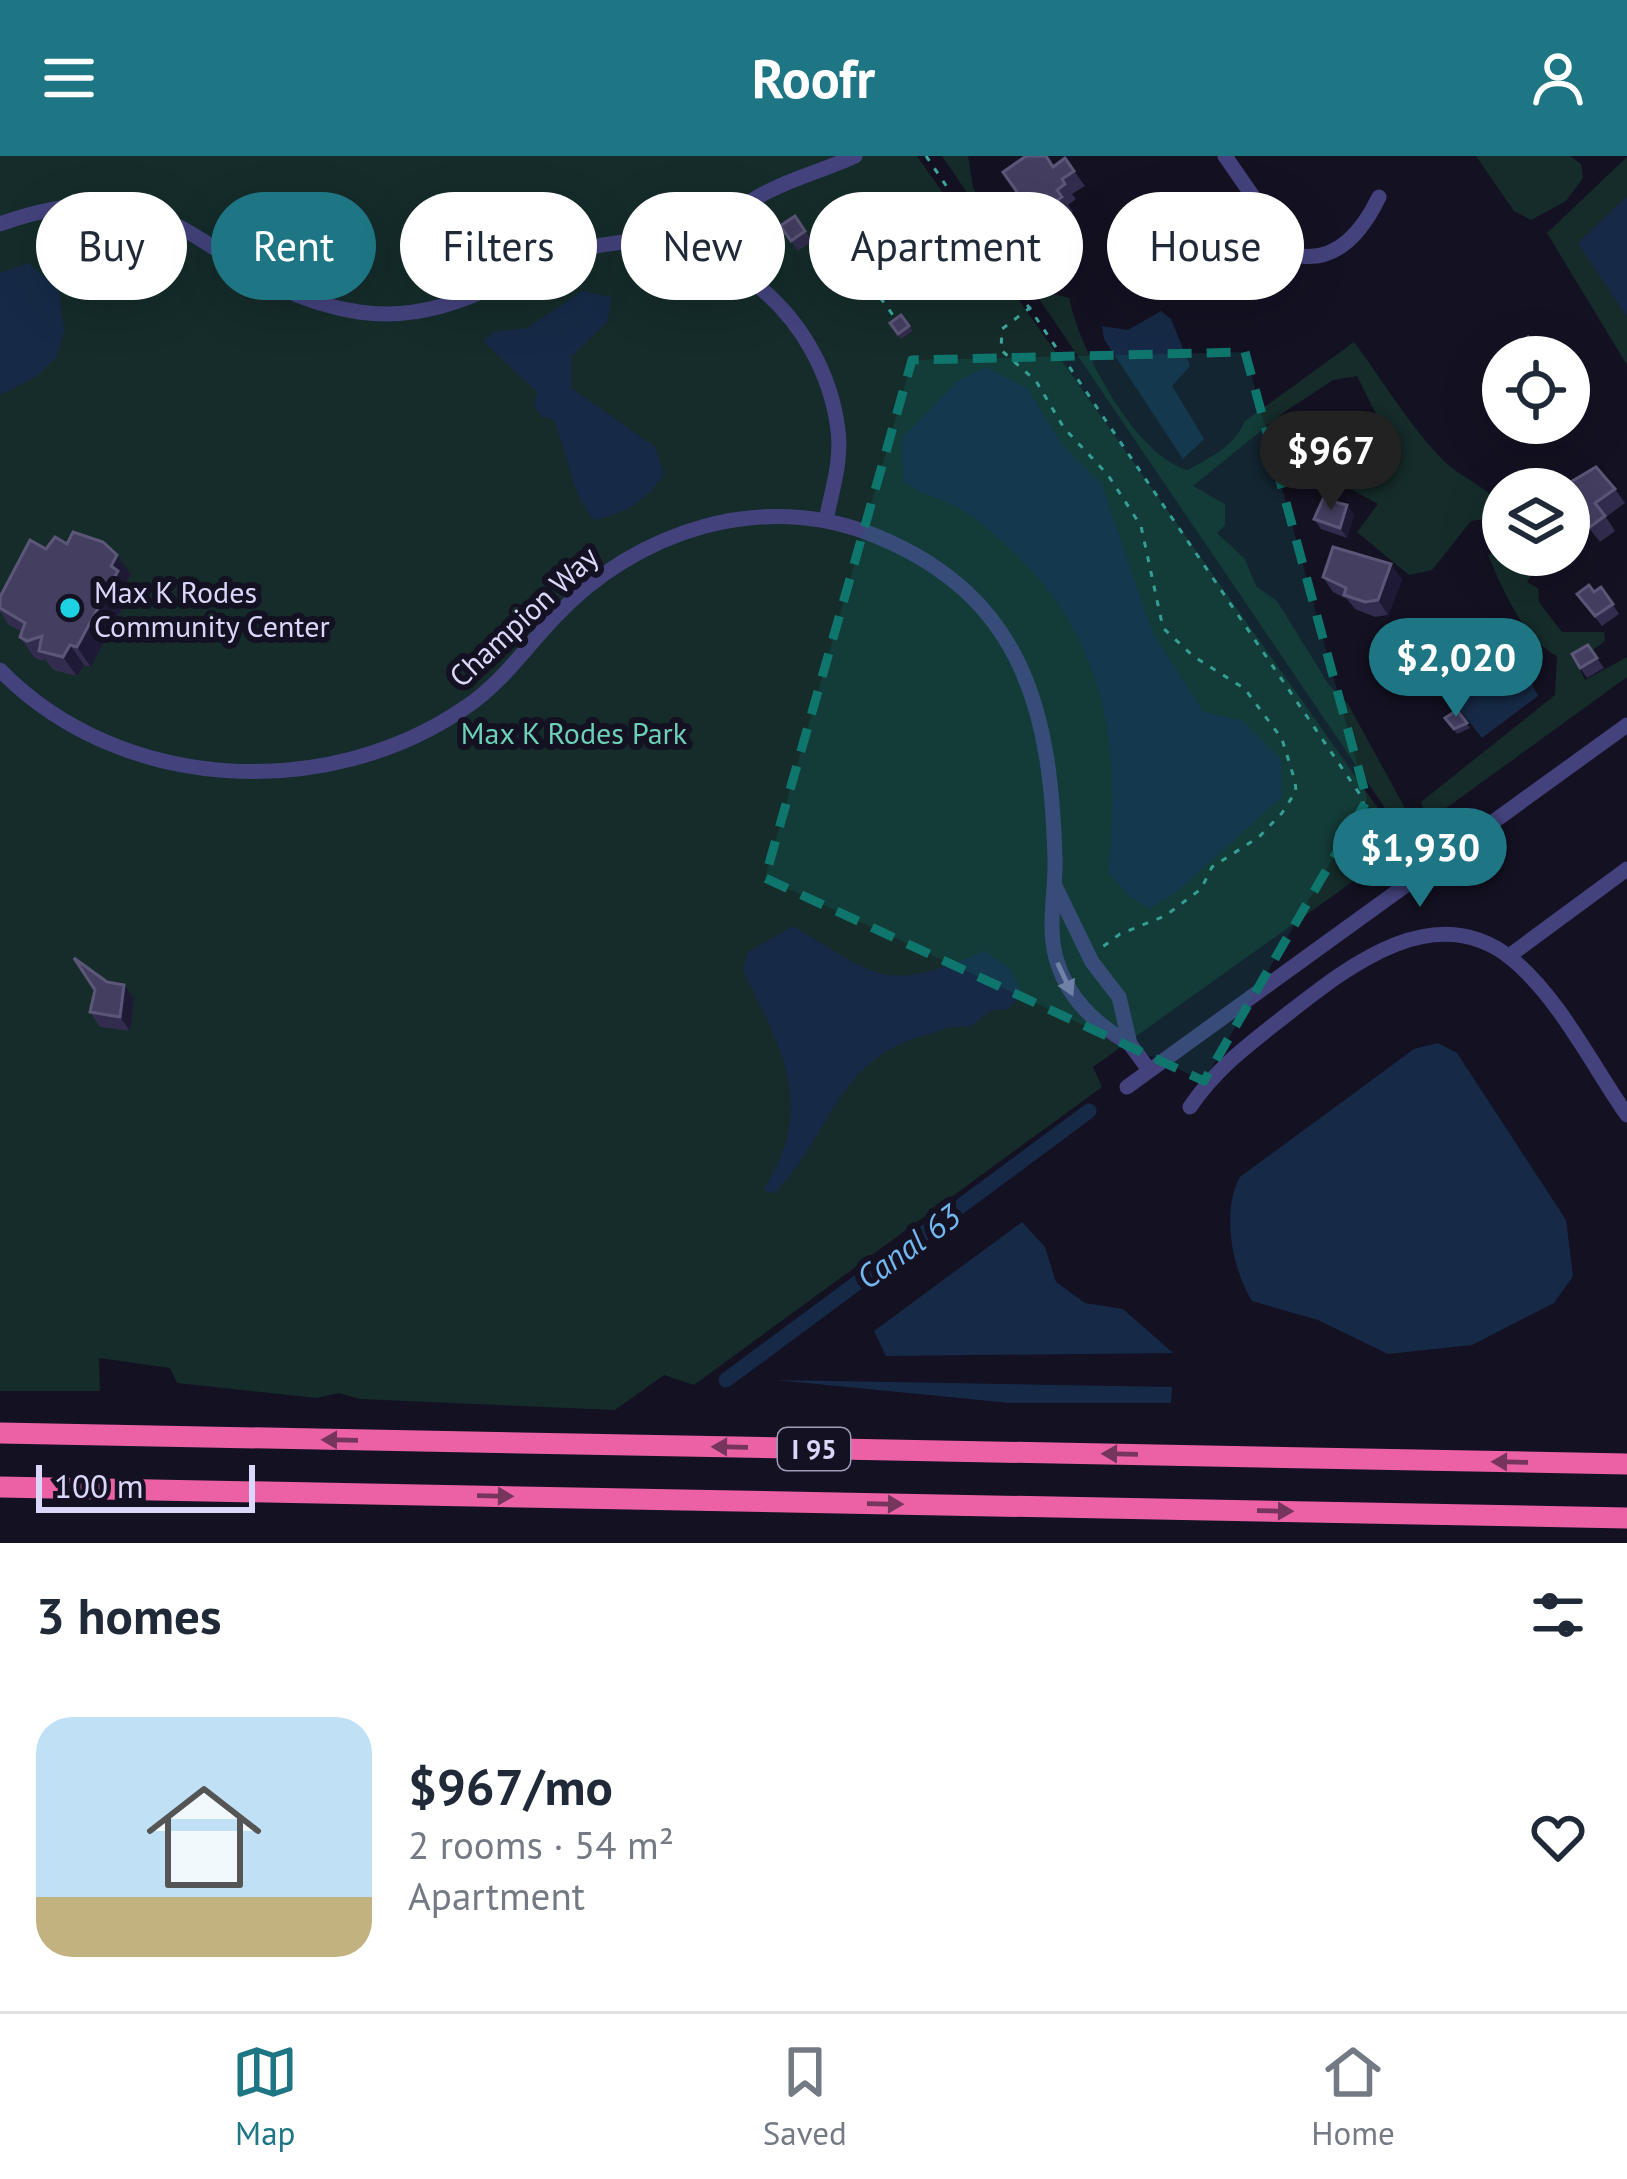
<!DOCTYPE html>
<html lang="en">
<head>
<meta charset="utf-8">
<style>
  body { margin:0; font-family:"PT Sans",sans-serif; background:#f6f6f7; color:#1f2937; height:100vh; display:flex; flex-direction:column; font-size:45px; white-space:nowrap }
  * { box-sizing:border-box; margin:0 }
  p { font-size:39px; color:#747a83 }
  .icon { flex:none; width:66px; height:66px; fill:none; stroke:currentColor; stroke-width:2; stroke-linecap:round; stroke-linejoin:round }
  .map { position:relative; height:1387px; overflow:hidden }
  .details { display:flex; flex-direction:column; background:#fff; flex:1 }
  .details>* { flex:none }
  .top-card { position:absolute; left:36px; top:36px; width:1557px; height:108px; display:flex; gap:24px }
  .buttons { position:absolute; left:1482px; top:180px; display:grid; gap:24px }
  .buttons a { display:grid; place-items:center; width:108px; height:108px; border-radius:50%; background:#fff; box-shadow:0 12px 48px #0002; font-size:60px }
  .scale { position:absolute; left:36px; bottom:30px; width:219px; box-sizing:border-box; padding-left:12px; border:6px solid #dbd7fa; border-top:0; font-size:33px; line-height:42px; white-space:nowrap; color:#dbd7fa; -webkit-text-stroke:9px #141122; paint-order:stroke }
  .price { position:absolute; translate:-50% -102px; padding:0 27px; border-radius:42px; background:#1e7584; color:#fff; font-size:39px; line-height:78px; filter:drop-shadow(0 3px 6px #0008) }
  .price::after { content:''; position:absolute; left:50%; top:72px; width:36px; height:27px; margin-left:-18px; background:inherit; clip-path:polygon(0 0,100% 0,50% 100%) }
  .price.selected { background:#222; color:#fff }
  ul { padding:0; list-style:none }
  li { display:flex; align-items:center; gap:36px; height:300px; padding:0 36px }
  li span { display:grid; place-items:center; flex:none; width:336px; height:240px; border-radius:36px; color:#555 }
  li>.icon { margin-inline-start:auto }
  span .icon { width:144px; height:144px; fill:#fffc; stroke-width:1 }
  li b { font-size:51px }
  h2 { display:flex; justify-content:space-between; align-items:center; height:144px; padding:0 36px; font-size:51px }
  .chip { padding:0 42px; border-radius:54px; background:#fff; box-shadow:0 12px 48px #0002; font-size:42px; line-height:108px }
  .chip.selected { background:#1e7584; color:#fff }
  header { display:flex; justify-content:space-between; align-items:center; height:156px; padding:0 36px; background:#1e7584; color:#fff; font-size:54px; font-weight:600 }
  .menu { display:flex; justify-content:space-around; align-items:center; height:168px; border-top:3px solid #e0e1e3; background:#fff; font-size:33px; color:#747a83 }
  .menu a { display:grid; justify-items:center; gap:6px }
  .menu .selected { color:#1e7584 }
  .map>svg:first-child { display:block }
  .green { fill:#152c2a }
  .water { fill:#162a47 }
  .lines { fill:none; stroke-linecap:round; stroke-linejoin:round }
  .canal { stroke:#162a47; stroke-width:15 }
  .path { stroke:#3ea89f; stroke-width:3; stroke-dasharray:6 9; stroke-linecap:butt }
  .minor { stroke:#43427c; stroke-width:15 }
  .highway { stroke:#ec61a6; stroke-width:21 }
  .wall { fill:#322c4e }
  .shaded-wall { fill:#1e1935 }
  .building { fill:#443e60; stroke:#5c5678; stroke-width:3 }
  .oneway { fill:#8785b5 }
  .oneway2 { fill:#75355d }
  .marked { fill:#0f766e; fill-opacity:0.2; stroke:#0f766e; stroke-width:9; stroke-dasharray:24 15; stroke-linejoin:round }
  .poi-dot { fill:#1cd2e2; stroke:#141122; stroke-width:4.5 }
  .labels { text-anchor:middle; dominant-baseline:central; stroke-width:12; stroke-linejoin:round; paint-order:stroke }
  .shield { fill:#141122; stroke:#9f9cb9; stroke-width:3 }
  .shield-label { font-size:27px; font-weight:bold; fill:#dbd7fa }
  .poi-label { font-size:30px; fill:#dbd7fa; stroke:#141122; text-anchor:start }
  .street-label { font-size:30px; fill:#dbd7fa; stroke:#141122 }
  .park-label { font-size:30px; fill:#6cd1b6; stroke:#141122 }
  .water-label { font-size:33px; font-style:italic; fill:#72b7ee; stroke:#141122 }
</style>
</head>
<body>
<header><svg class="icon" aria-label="menu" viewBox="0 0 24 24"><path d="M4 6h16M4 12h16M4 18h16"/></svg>Roofr<svg class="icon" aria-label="person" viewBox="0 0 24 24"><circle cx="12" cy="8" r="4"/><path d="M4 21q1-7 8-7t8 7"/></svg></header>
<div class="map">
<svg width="1627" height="1387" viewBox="0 0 1627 1387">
  <rect width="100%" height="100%" fill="#141122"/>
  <!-- green -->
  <g class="green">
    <path d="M0 0H917L1404 689 1093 911 1102 931 694 1229 664 1219 615 1254 360 1243 339 1237 317 1242 177 1227 170 1212 99 1202 100 1235H0Z"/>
    <path d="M942 0H968L973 32 983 47 1002 43C1022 74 1028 104 1049 137L1069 142C1080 194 1135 300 1188 314 1211 301 1234 291 1245 265L1354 186C1384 226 1409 270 1445 306 1463 323 1489 331 1503 353L1496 361 1471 365 1432 414 1409 419 1357 376 1378 348 1350 333 1395 296 1357 220 1333 224 1283 257 1193 330 1225 348V369L1217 377 1245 403 1256 430 1277 445 1329 529 1348 548 1406 654 1391 661Z"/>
    <path d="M1476 0H1570L1581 8 1583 22 1566 45 1531 64 1514 55Z"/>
    <path d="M1627 1V40L1579 87 1627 161V209L1547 77Z"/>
    <path d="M1503 391V399H1537L1539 407 1527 426 1538 432 1539 446 1562 476H1604L1605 485 1577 506 1585 524 1627 501V521L1427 666 1421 646 1555 539 1557 500C1524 484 1502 432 1488 399Z"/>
  </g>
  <!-- water -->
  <g class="water">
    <path d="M1627 40V161L1578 87Z"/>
    <path d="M29 107 59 136 64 174 57 200 37 220 0 239V117Z"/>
    <path d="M582 135 611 141 608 165 571 201V232L655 291 664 318C645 346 626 357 594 364 569 335 569 297 553 263L542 261 534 250 537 236 484 186 492 176 527 172Z"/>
    <path d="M1161 155 1171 163 1190 210 1172 230 1204 283 1183 303 1104 183 1102 170 1128 174Z"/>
    <path d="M985 211 1027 232 1063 290 1102 329 1153 478 1204 556 1242 565 1282 605V641L1178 735 1149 753 1128 739 1108 716C1123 585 1104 472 998 382 985 370 969 357 953 349 936 340 919 339 904 326L901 283 956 226Z"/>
    <path d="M1494 491 1518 502 1538 540 1482 582 1448 539 1453 519Z"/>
    <path d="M793 770C881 823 884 837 985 795L1010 813 1022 836 1009 853 991 854 969 872C956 867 946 873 933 877 833 903 838 969 775 1037L763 1034C818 950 781 893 743 814L747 797Z"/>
    <path d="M1438 887 1457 897 1566 1064 1573 1120 1554 1147 1472 1189 1388 1198 1318 1164 1252 1145C1232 1113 1221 1055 1240 1021L1414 893Z"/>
    <path d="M1022 1066 1045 1091 1056 1126 1085 1147 1123 1153 1173 1197 886 1200 874 1175Z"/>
    <path d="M776 1224 1171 1231H1172L1171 1247H1010Z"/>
  </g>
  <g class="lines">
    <!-- canal -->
    <path class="canal" d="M726 1224 1089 955"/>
    <!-- path -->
    <g class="path">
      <path d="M926 0 1363 643 1365 661"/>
      <path d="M845 93 895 162"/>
      <path d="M1031 151 1002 173 1001 194 1036 225 1064 272 1108 319 1141 370 1163 472 1193 500 1245 533 1282 583 1295 625 1296 635 1282 657 1259 681 1212 711 1201 733 1165 760 1120 778 1101 792"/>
    </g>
    <!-- minor -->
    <g class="minor">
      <path d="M1225 0 1288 91 1301 100C1340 105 1364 72 1379 41"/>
      <path d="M0 68C188 0 204 133 359 156 457 170 517 106 602 89 720 67 824 161 838 274 842 305 832 334 826 364"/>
      <path d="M710 98C728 35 802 25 855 0"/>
      <path d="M0 514C120 637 327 647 466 551 503 526 525 492 555 461 636 375 762 333 876 380 1025 441 1051 558 1055 703 1056 737 1047 768 1056 802 1067 842 1095 868 1130 888"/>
      <path d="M1056 732 1092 806 1119 841 1130 888 1149 914"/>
      <path d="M1509 800 1627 713"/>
      <path d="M1127 931 1627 569"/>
      <path d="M1190 951C1217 911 1252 886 1290 856 1350 809 1436 741 1512 803 1560 843 1592 909 1627 959"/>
    </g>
    <!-- highway -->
    <g class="highway">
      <path d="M0 1277 1627 1308"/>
      <path d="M0 1331 1627 1362"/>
    </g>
  </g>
  <!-- wall -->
  <g class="wall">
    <path d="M1065 2 1085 30 1072 38 1076 43 1068 49 1073 56 1053 70 1047 63 1040 68 1003 16 1053 11Z"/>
    <path d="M795 60 812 85 798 95 780 70Z"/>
    <path d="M901 159 913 175 901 183 890 167Z"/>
    <path d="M1569 333H1615L1625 347 1606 361 1615 375 1600 386 1569 347Z"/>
    <path d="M1347 349 1354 359 1347 382 1321 373 1314 363Z"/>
    <path d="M67 388 131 419 126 426 132 434 91 511 84 509 77 520 53 514 45 503 41 505 34 501 20 481 22 476 9 469 0 456V441Z"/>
    <path d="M1323 421 1402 423 1388 459 1375 461 1355 453 1347 443 1333 436Z"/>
    <path d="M1601 431 1619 458 1602 470 1577 438 1594 436Z"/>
    <path d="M1588 489 1604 512 1587 522 1580 512Z"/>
    <path d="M1457 554 1470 572 1457 578 1445 562Z"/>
    <path d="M134 843 130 875 100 871 90 856Z"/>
  </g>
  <!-- shaded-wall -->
  <g class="shaded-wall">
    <path d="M1347 349 1354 359 1347 382 1340 372Z"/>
    <path d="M117 399 131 419 126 426 132 434 91 511 77 491 111 410Z"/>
    <path d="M1391 408 1402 423 1388 459 1378 444Z"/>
    <path d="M70 489 84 509 77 520 63 501Z"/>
    <path d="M124 829 134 843 130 875 120 861Z"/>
  </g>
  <!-- building -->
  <g class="building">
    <path d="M1026 0H1046L1053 11 1065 2 1074 15 1062 23 1065 28 1057 34 1062 41 1042 55 1037 48 1029 53 1003 16Z"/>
    <path d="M795 60 805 75 791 85 780 70Z"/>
    <path d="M901 159 909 170 898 178 890 167Z"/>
    <path d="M1528 181 1541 201H1503V200Z"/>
    <path d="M1596 311 1615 333 1595 347 1605 360 1590 371 1569 345V333H1559Z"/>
    <path d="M1323 343 1347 349 1340 372 1314 363Z"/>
    <path d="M73 376 103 386 117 399 111 410 118 415 77 491 70 489 63 501 39 495 42 480 27 485 20 481 25 467 0 452V441L30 384 46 393 55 381 67 388Z"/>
    <path d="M1333 391 1391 408 1378 444 1365 446 1344 439 1346 432 1323 421Z"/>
    <path d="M1589 429 1594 436 1601 431 1613 448 1595 460 1577 438Z"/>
    <path d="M1588 489 1597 502 1580 512 1572 498Z"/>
    <path d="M1457 554 1467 567 1454 573 1445 562Z"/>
    <path d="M74 802 107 826 124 829 120 861 90 856 95 834Z"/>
  </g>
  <!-- one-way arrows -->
  <defs><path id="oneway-solid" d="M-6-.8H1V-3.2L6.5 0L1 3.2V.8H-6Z" transform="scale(3)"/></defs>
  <use class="oneway" href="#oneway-solid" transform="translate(1065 823) rotate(65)"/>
  <g class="oneway2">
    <use href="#oneway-solid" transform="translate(340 1284) rotate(-179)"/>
    <use href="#oneway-solid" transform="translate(730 1291) rotate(-179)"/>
    <use href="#oneway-solid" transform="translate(1120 1298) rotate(-179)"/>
    <use href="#oneway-solid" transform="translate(1510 1306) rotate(-179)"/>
    <use href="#oneway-solid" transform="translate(495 1340) rotate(1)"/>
    <use href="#oneway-solid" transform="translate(885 1348) rotate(1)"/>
    <use href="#oneway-solid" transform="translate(1275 1355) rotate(1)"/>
  </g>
  <!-- marked area -->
  <path class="marked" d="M1245 196 1367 644 1204 925 765 722 912 204Z"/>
  <!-- markers -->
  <circle class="poi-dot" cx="70" cy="452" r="12"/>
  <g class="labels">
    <!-- shield labels -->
    <rect class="shield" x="778" y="1272" width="72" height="42" rx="9"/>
    <g class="shield-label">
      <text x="814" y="1293">I 95</text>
    </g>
    <!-- poi labels -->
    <g class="poi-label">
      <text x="94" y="435">Max K Rodes<tspan x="94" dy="34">Community Center</tspan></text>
    </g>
    <!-- street labels -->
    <g class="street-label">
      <text transform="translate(523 460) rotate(-43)">Champion Way</text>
    </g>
    <!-- park labels -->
    <g class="park-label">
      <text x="574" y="576">Max K Rodes Park</text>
    </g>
    <!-- water labels -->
    <g class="water-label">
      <text transform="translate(908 1090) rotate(-36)">Canal 63</text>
    </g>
  </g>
</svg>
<div class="buttons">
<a><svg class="icon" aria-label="locate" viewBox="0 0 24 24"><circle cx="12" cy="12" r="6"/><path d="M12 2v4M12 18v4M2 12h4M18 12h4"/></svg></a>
<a><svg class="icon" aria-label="layers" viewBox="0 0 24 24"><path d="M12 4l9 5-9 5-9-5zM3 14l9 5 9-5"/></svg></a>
</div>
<div class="scale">100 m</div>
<b class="price selected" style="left:1331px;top:357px">$967</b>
<b class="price" style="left:1456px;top:564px">$2,020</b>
<b class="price" style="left:1420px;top:754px">$1,930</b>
<div class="top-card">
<a class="chip">Buy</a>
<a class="chip selected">Rent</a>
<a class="chip">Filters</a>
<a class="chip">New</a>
<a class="chip">Apartment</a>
<a class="chip">House</a>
</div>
</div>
<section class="details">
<h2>3 homes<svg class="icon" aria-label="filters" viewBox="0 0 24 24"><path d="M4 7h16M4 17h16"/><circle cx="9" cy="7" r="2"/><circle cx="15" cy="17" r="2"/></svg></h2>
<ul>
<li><span style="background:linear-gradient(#bfe0f5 75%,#c2b280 0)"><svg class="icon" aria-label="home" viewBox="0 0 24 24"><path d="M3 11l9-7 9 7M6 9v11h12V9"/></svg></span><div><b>$967/mo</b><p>2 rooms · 54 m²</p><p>Apartment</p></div><svg class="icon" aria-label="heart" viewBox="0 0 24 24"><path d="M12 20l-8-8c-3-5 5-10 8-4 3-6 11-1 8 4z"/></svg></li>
</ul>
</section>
<nav class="menu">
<a class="selected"><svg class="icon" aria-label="map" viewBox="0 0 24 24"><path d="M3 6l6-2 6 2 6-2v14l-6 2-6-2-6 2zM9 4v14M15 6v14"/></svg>Map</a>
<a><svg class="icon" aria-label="saved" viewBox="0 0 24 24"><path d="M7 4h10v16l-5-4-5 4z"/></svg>Saved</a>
<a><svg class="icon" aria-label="home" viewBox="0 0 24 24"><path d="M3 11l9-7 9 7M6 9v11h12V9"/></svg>Home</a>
</nav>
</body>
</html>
